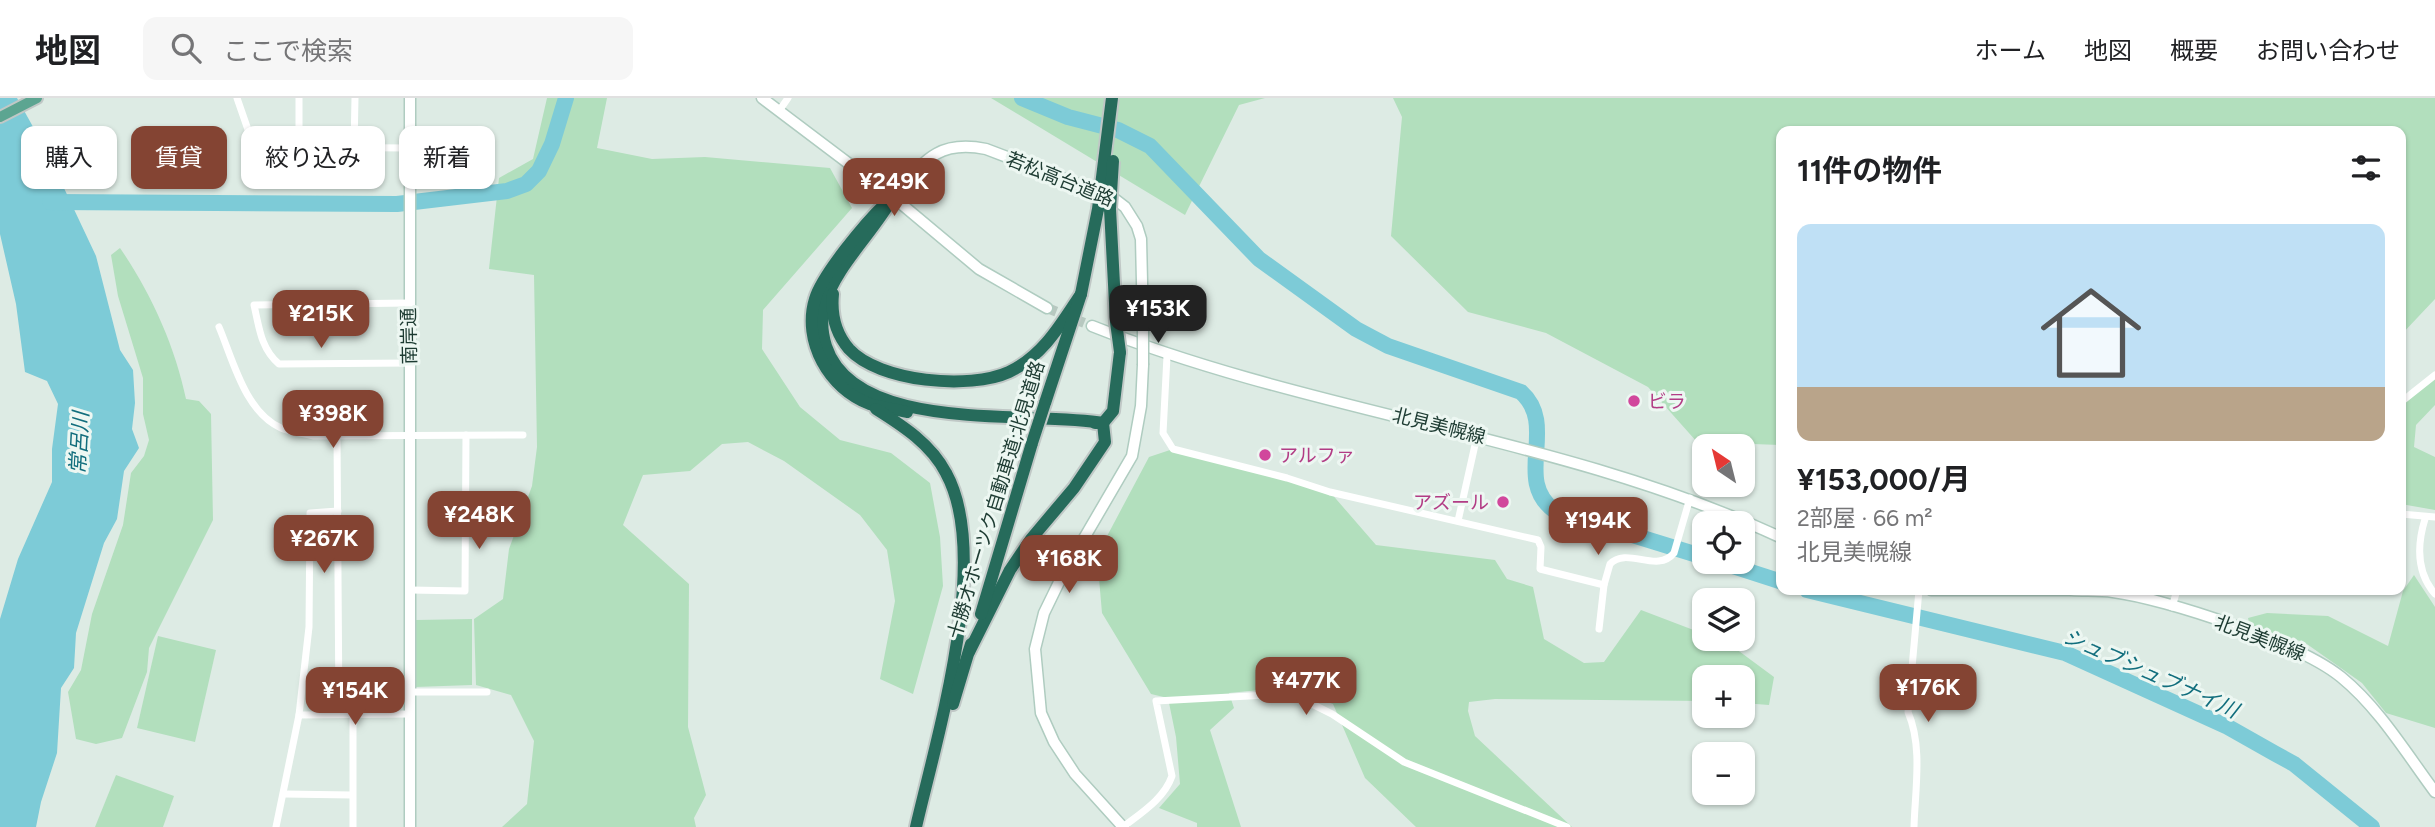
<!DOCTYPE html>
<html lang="ja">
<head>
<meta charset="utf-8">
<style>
  body { margin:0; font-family:Figtree,"Noto Sans JP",sans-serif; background:#f6f6f6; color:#202124; height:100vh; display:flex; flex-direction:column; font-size:26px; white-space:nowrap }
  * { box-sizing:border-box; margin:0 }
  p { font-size:23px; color:#757577 }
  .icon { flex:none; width:38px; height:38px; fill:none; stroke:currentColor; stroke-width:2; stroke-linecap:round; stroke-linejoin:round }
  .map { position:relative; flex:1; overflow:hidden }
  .sheet { position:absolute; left:1776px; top:28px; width:630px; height:469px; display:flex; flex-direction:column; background:#fff; border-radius:14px; box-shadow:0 2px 5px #0004 }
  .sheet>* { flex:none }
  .hud { position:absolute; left:21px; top:28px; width:665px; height:63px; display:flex; gap:14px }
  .needle { width:46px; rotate:325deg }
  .buttons { position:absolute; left:1692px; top:336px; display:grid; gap:14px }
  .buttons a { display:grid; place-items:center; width:63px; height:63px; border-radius:14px; background:#fff; box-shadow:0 2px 5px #0004; font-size:35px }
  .price { position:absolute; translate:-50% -60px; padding:0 16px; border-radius:14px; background:#844433; color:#fff; font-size:23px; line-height:46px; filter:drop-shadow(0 2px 4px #0008) }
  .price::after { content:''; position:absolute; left:50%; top:42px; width:21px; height:16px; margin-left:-10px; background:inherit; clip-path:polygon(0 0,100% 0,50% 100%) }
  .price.active { background:#222; color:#fff }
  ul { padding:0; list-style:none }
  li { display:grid; align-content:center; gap:14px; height:371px; padding:0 21px }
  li+li { border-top:2px solid #e0e0e0 }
  li span { display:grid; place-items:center; height:217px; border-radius:14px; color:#555 }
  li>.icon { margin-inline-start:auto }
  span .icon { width:126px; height:126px; fill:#fffc; stroke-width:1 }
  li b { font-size:30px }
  h2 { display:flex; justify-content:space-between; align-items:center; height:84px; padding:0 21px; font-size:30px }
  .pill { padding:0 24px; border-radius:14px; background:#fff; box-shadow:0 2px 5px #0004; font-size:24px; line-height:63px }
  .pill.active { background:#844433; color:#fff }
  header { display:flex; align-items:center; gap:42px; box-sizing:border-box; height:98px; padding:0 35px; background:#fff; border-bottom:2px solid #e0e0e0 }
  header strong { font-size:33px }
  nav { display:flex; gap:38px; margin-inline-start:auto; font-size:24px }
  .search { width:490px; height:63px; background:#f6f6f6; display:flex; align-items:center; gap:18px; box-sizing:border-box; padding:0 24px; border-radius:14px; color:#757577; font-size:26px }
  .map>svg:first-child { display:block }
  .green { fill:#b2dfbd }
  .water { fill:#7dcbd7 }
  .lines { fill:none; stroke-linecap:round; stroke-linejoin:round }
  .river { stroke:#7dcbd7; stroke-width:16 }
  .secondary-tunnel { stroke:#b7c8c0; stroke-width:10; stroke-dasharray:10 5; stroke-linecap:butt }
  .secondary-casing { stroke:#afccc0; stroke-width:13 }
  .primary-casing { stroke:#c0c8c6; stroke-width:14 }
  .highway-casing { stroke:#c0c8c6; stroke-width:16 }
  .street { stroke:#fff; stroke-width:7 }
  .secondary { stroke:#fff; stroke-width:10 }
  .primary { stroke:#5ca591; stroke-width:10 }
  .highway { stroke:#266b5b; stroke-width:12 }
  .secondary-bridge-casing { stroke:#afccc0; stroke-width:13; stroke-linecap:butt }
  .highway-bridge-casing { stroke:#c0c8c6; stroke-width:16; stroke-linecap:butt }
  .secondary-bridge { stroke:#fff; stroke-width:10 }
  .highway-bridge { stroke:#266b5b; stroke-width:12 }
  .hotel-dot { fill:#d1479c; stroke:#edf7f2; stroke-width:2.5 }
  .labels { text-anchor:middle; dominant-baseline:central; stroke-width:6; stroke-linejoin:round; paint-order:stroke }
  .street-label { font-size:19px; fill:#1d3b32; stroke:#edf7f2 }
  .hotel-label { font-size:19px; fill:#b23c85; stroke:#edf7f2; text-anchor:start }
  .water-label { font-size:21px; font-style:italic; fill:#116e7d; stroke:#edf7f2 }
</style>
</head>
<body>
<header>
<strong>地図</strong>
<div class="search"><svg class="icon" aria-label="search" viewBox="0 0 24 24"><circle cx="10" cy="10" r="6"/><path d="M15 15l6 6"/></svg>ここで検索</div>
<nav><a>ホーム</a><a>地図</a><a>概要</a><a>お問い合わせ</a></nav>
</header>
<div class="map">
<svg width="2435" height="729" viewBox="0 0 2435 729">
  <rect width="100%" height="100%" fill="#ddebe4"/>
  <!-- green -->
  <g class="green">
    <path d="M547 0H607L597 50 652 61 705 59 830 70 852 110 763 212 762 251 800 309 840 342 891 355 930 385 940 439 943 488 913 596 880 581 895 503 887 452 860 417 784 363 748 344 722 346 690 373 643 377 623 427 689 486 688 629 706 697 694 720 696 729H502L527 706 534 643 511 597 476 587 474 521 503 501 509 451 532 388 537 349 534 177 489 171 499 80 533 61Z"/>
    <path d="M991 0H1265L1239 7 1185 117Z"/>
    <path d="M1393 0H2435V201L2401 237V33H1782L1781 347 1697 344 1648 289 1546 235 1468 214 1391 138 1402 19Z"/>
    <path d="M120 150C151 195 175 248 186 301L199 303 211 316 213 422 149 550 147 574 122 640 96 646 76 641 68 594 81 572 92 516 123 427 131 375 144 358 149 342 143 316V280L118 198 111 157Z"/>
    <path d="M2435 277V307L2416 327 2414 349 2435 359V412L2401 406V299Z"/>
    <path d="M1173 351 1330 394 1376 447 1495 462 1507 481 1533 489 1544 541 1584 565 1604 564 1641 512 1704 536V541L1728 545 1774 579 1769 607 1743 605V579H1704V603L1495 601 1469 604 1468 613 1475 638 1572 729H1416L1365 680 1333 606 1291 589 1229 595 1234 610 1210 632 1241 729H1197V725L1159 710 1180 686 1176 639 1168 600 1151 596 1102 515 1097 457 1149 359Z"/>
    <path d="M2414 477 2435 509V630L2386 615 2362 585 2304 544 2250 529 2248 520 2267 515 2328 518 2388 548 2403 493Z"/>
    <path d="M472 521V587L415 589 416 522Z"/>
    <path d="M158 538 216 552 195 644 137 630Z"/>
    <path d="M116 677 174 698 163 729H95Z"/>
  </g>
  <!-- water -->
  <path class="water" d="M0 0H17L47 54 96 158 120 252 133 272 135 305 132 331 139 350 124 373 117 421 104 445 76 535 74 570 61 590 57 655 41 704 36 729H0V521L18 461 52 384V351L58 306 47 283 25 274 16 206 0 136Z"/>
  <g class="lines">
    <!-- river -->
    <g class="river">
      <path d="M1022 0 1068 19 1118 32 1150 48 1259 161 1356 231 1388 248 1521 294C1559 328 1512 382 1555 413L1704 459"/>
      <path d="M50 104 397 106 507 93 526 86 539 73 552 46 566 0"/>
      <path d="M1720 464 1782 484"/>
      <path d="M1807 492 2065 555 2228 629 2274 655 2294 666 2372 729"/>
    </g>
    <!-- secondary-tunnel -->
    <path class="secondary-tunnel" d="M1047 210 1092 228"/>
    <defs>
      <g id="secondary">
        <path d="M410 0V729"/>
        <path d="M762 0 893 99 979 171 1047 210"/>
        <path d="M893 99C923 65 936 41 986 51L1112 99 1125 109 1137 128 1141 141 1143 227"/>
        <path d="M1092 228C1316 317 1562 338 1782 440"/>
        <path d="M1931 492H2069"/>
        <path d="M2071 492C2085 493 2099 492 2113 494 2167 501 2299 545 2341 579 2379 610 2406 655 2435 694"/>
        <path d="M1123 729 1075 676 1054 644 1041 615 1035 551 1044 515 1062 478 1132 358 1141 308 1143 267"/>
      </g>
      <path id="primary" d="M0 19 37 0"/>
      <g id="highway">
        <path d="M893 99C874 134 835 169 825 206 821 219 822 235 826 248 855 337 1031 312 1103 325L1105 344 1074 390 1031 441 1010 472 969 554"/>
        <path d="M885 106C866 124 822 177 815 201 802 243 829 291 870 306 881 310 895 311 907 314"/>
        <path d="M1110 111 1116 224"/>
        <path d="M833 196C831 216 836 236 849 251 879 284 970 292 1009 274 1043 258 1061 226 1081 196"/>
        <path d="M1045 305 1081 196 1098 111"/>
        <path d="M876 311C903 328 931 346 946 375 992 459 937 638 916 729"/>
        <path d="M1095 325H1103L1113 313 1120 254"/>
        <path d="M981 516 1032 345"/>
        <path d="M953 606 971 546"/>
      </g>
    </defs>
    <!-- secondary casing -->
    <use href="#secondary" class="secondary-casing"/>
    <!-- primary casing -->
    <use href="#primary" class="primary-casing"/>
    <!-- highway casing -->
    <use href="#highway" class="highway-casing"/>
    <!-- street -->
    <g class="street">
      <path d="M237 0 254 49 409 50"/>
      <path d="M779 13 788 0"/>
      <path d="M299 49V0"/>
      <path d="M354 50 355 0"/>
      <path d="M409 205 254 207C259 229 261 251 279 266L410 265"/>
      <path d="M219 229C233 262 245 314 281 330 290 334 303 335 313 338L523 337"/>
      <path d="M1167 258 1163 335 1173 351 1287 380 1330 394 1538 442 1541 449 1540 471 1604 487"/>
      <path d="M2401 304 2435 277"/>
      <path d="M337 338 339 616"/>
      <path d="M2401 416 2435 419"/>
      <path d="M2425 421C2417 447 2416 474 2435 496"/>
      <path d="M1458 423 1477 338"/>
      <path d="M411 492 465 493 466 337"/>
      <path d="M2172 509 2177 492"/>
      <path d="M1599 531 1604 487 1610 466C1627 448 1657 476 1674 455L1690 400"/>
      <path d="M410 594H487"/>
      <path d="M299 617 410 616"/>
      <path d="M284 696 352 697"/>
      <path d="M276 729 299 617 309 529 310 415 338 413"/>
      <path d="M353 729V615"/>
      <path d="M1123 729C1141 715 1164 701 1172 678L1156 603 1284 596 1300 600 1332 616 1404 664 1567 729"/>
      <path d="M1914 729C1915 692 1923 649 1908 614L1919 492"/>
    </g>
    <!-- secondary -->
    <use href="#secondary" class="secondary"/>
    <!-- primary -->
    <use href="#primary" class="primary"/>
    <!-- highway -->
    <use href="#highway" class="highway"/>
    <defs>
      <path id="secondary-bridge" d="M1143 227V267"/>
      <g id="highway-bridge">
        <path d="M1098 111 1112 0"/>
        <path d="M1110 111 1113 63"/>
        <path d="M1116 224 1120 254"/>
        <path d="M1032 345 1045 305"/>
      </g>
    </defs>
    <!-- secondary-bridge casing -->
    <use href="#secondary-bridge" class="secondary-bridge-casing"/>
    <!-- highway-bridge casing -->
    <use href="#highway-bridge" class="highway-bridge-casing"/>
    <!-- secondary-bridge -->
    <use href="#secondary-bridge" class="secondary-bridge"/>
    <!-- highway-bridge -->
    <use href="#highway-bridge" class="highway-bridge"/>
  </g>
  <!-- markers -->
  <g class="hotel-dot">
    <circle cx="1634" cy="303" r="7"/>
    <circle cx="1265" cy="357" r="7"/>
    <circle cx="1503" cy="404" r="7"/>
  </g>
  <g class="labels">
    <!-- street labels -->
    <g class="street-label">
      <text transform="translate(1060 81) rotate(22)">若松高台道路</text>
      <text transform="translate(409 238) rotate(-91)">南岸通</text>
      <text transform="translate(1439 328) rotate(14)">北見美幌線</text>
      <text transform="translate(996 402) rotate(-73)">十勝オホーツク自動車道;北見道路</text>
      <text transform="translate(2260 540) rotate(21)">北見美幌線</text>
    </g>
    <!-- hotel labels -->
    <g class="hotel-label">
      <text x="1648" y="303">ビラ</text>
      <text x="1279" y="357">アルファ</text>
      <text x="1489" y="404" text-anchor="end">アズール</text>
    </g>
    <!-- water labels -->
    <g class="water-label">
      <text transform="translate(79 345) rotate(-87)">常呂川</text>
      <text transform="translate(2151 575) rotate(24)">シュブシュブナイ川</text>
    </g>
  </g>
</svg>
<div class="buttons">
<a><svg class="needle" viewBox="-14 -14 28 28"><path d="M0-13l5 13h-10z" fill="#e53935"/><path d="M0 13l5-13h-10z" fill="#757577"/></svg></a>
<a><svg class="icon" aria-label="locate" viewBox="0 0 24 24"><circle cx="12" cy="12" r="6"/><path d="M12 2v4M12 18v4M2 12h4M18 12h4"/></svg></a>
<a><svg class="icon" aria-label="layers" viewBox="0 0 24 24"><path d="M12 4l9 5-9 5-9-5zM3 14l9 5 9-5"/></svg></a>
<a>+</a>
<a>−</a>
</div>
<b class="price" style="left:894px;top:120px">¥249K</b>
<b class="price active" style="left:1158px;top:247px">¥153K</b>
<b class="price" style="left:321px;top:252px">¥215K</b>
<b class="price" style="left:333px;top:352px">¥398K</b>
<b class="price" style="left:479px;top:453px">¥248K</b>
<b class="price" style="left:1598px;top:459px">¥194K</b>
<b class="price" style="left:324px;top:477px">¥267K</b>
<b class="price" style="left:1069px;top:497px">¥168K</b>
<b class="price" style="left:1306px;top:619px">¥477K</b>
<b class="price" style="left:1928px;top:626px">¥176K</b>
<b class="price" style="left:355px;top:629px">¥154K</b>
<div class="hud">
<a class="pill">購入</a>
<a class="pill active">賃貸</a>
<a class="pill">絞り込み</a>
<a class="pill">新着</a>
</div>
<section class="sheet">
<h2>11件の物件<svg class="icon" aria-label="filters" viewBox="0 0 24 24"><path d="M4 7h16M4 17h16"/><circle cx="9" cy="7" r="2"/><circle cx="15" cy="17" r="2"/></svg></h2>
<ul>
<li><span style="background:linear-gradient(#bfe0f5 75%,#b9a48a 0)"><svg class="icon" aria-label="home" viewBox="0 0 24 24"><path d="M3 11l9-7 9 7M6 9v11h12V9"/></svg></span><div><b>¥153,000/月</b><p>2部屋 · 66 m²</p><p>北見美幌線</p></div></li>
</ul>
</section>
</div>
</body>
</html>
